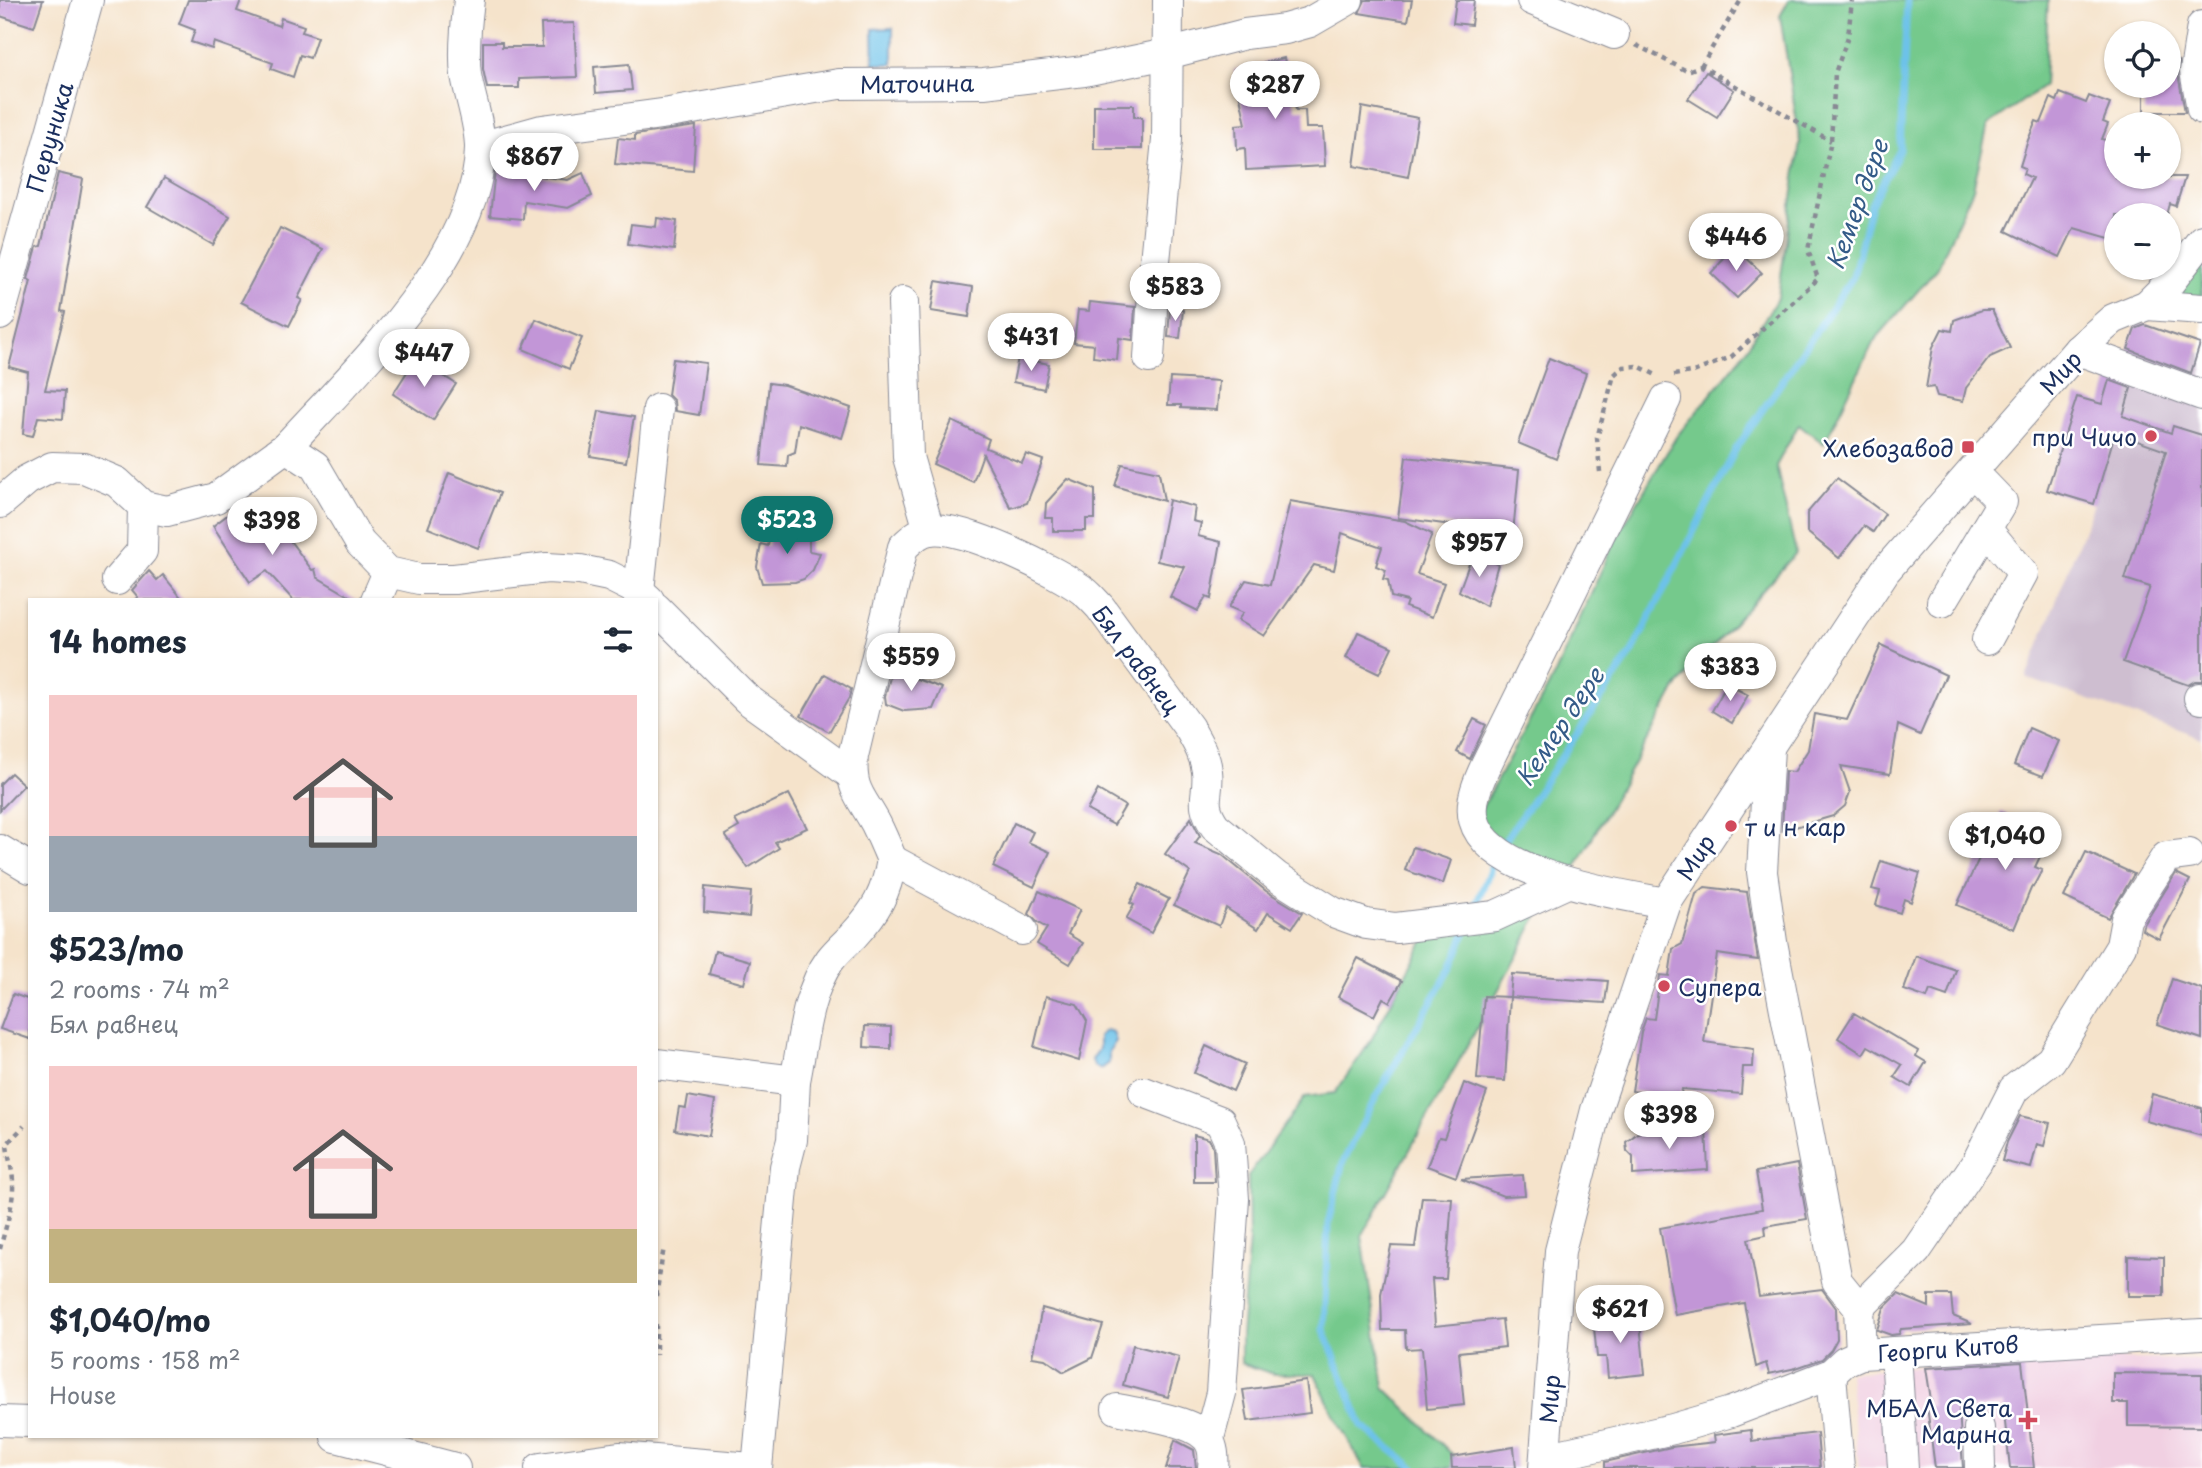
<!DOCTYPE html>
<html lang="en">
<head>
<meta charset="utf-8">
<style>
  body { margin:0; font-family:"Playpen Sans",sans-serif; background:#f2f2f3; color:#1f2937; height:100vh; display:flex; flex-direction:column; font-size:26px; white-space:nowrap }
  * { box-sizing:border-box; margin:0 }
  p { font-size:23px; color:#747a83 }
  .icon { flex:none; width:38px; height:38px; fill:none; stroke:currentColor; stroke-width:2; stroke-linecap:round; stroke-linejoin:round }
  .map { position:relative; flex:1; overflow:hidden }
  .details { position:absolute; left:28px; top:598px; width:630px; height:840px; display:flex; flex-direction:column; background:#fff; border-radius:0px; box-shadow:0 2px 5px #0004 }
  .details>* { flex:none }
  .fabs { position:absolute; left:2104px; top:21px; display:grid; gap:14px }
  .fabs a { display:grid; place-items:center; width:77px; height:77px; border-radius:50%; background:#fff; box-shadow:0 2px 5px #0004; font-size:35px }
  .price { position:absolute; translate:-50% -60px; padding:0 16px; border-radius:24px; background:#fff; color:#222; font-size:23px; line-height:46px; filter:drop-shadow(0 2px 4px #0008) }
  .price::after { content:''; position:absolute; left:50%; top:42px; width:21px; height:16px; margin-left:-10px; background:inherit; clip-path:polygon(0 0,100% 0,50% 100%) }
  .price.active { background:#0f766e; color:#fff }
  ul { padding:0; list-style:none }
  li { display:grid; align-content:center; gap:14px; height:371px; padding:0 21px }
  li span { display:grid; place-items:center; height:217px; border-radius:0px; color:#555 }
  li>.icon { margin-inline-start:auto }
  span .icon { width:126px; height:126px; fill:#fffc; stroke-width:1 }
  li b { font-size:30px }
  h2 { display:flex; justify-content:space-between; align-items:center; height:84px; padding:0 21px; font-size:30px }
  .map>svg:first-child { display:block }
  .built { fill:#f1d0e2 }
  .industrial { fill:#cebed0 }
  .green { fill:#75c98c; stroke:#487c75; stroke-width:2 }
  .water { fill:#6dc2e9; stroke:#4478a4; stroke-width:2 }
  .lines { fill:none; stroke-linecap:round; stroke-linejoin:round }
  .stream { stroke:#6dc2e9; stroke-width:7 }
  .building { fill:#c296d7 }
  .minor-casing { stroke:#888994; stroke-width:32 }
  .path { stroke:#888994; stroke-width:4.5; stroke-dasharray:5 5; stroke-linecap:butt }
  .minor { stroke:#fff; stroke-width:30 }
  .poi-dot { fill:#d1495b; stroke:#fff; stroke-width:2.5 }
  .labels { text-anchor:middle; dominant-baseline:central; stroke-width:5; stroke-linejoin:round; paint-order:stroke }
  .street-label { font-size:23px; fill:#1b2f5e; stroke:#fff }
  .poi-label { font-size:23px; fill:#1b2f5e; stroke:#fff; text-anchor:end }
  .water-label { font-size:24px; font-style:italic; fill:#345b88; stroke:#fff }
</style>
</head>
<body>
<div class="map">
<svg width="2202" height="1468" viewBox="0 0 2202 1468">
  <rect width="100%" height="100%" fill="#fff"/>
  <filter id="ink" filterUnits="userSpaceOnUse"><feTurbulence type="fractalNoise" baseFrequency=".0143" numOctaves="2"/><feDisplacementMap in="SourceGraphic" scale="14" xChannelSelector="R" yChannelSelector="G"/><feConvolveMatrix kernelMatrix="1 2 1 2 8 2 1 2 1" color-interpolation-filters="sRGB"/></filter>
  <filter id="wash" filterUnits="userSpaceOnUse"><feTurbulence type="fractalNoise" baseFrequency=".00686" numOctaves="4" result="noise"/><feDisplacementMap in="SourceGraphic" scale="28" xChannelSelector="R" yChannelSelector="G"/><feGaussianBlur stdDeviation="1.57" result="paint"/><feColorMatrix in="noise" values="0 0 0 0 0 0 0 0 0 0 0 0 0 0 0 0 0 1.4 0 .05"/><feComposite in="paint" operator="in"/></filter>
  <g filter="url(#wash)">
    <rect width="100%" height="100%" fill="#f5e3cb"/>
    <!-- built -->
    <path class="built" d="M2022 1358 2202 1360V1468H1859L1849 1373Z"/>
    <!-- industrial -->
    <path class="industrial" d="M2137 322 2200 344 2198 352 2202 353V739L2026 678 2094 504 2047 490 2077 397 2102 404 2110 375 2126 353Z"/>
    <!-- green -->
    <g class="green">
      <path d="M1789 0H2048L2044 86 1988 125 1973 189 1937 269 1874 341 1824 444 1799 424 1776 466 1796 553 1676 688 1567 883 1474 822 1554 676 1614 542 1676 437 1740 359 1778 297 1800 142 1780 16Z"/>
      <path d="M2202 240V309L2147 305Z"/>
      <path d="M1550 891 1516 958 1362 1236 1384 1387 1466 1468H1364L1334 1415 1315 1374H1273L1241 1363V1335L1249 1240 1248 1176 1305 1097 1335 1093 1370 1042 1432 925Z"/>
    </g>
    <!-- water -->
    <g class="water">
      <path d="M893 28V64H874L873 29Z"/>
      <path d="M1106 1030 1113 1032 1116 1041 1109 1051V1063L1101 1069 1094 1066 1092 1060 1099 1049V1036Z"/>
    </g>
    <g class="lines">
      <!-- stream -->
      <g class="stream">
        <path d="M1502 845 1631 654 1736 449 1853 277 1871 204 1900 150 1907 0"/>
        <path d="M1473 912 1495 858"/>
        <path d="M1414 1468 1362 1426 1324 1330 1328 1223 1343 1162 1375 1099 1451 968 1468 926"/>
      </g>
    </g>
    <g id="blocks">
      <!-- building -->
      <g class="building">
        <path d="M0 0H43L34 27 0 16Z"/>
        <path d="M188 0H241L237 11 279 26 281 18 304 26 302 32 317 37 310 58 300 55 293 77 271 69 273 63 214 42 212 49 191 42 195 30 179 24Z"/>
        <path d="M1365 0H1412L1408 21 1359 13Z"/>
        <path d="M1456 0H1474L1471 25 1453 23Z"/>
        <path d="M574 23 577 77 519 79V88H487L483 69V42H502V47H542L541 24Z"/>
        <path d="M2168 56 2179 61 2178 74 2185 112H2144V86H2168Z"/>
        <path d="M1284 58 1296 110H1305L1306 128H1323L1325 166 1246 170 1245 148 1237 149 1236 125 1246 124 1234 70Z"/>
        <path d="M629 64 632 90 596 93 594 67Z"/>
        <path d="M1706 72 1734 90 1717 117 1688 99Z"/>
        <path d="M2060 93 2086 103 2089 96 2110 104 2103 122 2108 124 2102 139 2116 143V177H2185L2176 206 2170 204 2167 215H2116V240L2074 228 2060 257 2006 231 2032 178 2023 174 2025 168 2020 166 2028 140 2036 121 2041 123 2051 98 2057 101Z"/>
        <path d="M1094 105H1134V117H1142V149H1094Z"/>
        <path d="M1362 107 1418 118 1408 177 1354 166Z"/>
        <path d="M696 126 693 171 615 164 618 138 635 140V135Z"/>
        <path d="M495 170 568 180 583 173 592 196 568 208 524 201 523 219 490 216Z"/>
        <path d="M58 173 83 179 61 311 65 312 45 390 65 391 63 419 38 417 33 436 23 434 28 372 9 367 31 281 28 279 37 247 41 246Z"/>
        <path d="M164 178 230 216 213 245 147 207Z"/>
        <path d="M657 218 677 221 674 250 628 244 631 224 656 227Z"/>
        <path d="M280 228 323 249 298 298 302 300 289 326 241 302Z"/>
        <path d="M1735 247 1762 273 1737 298 1711 273Z"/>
        <path d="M936 281 973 287 969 317 931 311Z"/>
        <path d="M1090 302 1135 307 1133 340 1119 338 1117 360 1093 357 1094 345 1074 343 1078 310 1089 311Z"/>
        <path d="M1170 308 1183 310 1180 338 1168 337Z"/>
        <path d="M1982 310H1992L2010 348 1990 357 1966 388 1963 401 1937 396 1934 387 1926 388 1933 347 1942 329 1952 331 1954 320Z"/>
        <path d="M536 319 582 338 569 369 523 349Z"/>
        <path d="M2145 325 2200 344 2191 373 2128 349 2135 329Z"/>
        <path d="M416 358 456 384 433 420 393 394Z"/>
        <path d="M1018 358 1049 364 1044 389 1013 382Z"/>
        <path d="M1549 358 1586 373 1556 459 1518 443Z"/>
        <path d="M673 359 706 363 699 415 675 411 674 401 668 395Z"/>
        <path d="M1170 378 1219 381 1217 410 1181 408V405H1168Z"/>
        <path d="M2109 380 2131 388 2123 416 2171 433 2173 426 2202 435V681H2195L2188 685 2123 662 2150 587 2125 579 2166 451 2115 433 2094 504 2047 490 2077 397 2102 404Z"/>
        <path d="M769 383 784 385 851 408 842 438 799 424 795 452 788 455 787 467 761 465Z"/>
        <path d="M599 411 634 417 626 462 590 456Z"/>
        <path d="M952 421 989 439 986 448 1022 463 1026 454 1043 460 1027 503 1011 508 983 454 973 482 933 464Z"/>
        <path d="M1406 457 1519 470 1513 533 1398 518Z"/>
        <path d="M1122 464 1159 472 1164 501 1115 486Z"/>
        <path d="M449 473 500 493 478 548 428 528Z"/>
        <path d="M1837 478 1885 514 1873 532 1864 526 1839 558 1807 532V513Z"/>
        <path d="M1068 479 1095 490V519H1086V531H1053V518H1045L1046 503Z"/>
        <path d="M1169 500 1195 507 1193 521 1201 523 1198 536 1221 542 1211 599 1206 597 1198 611 1170 597 1185 567 1157 561Z"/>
        <path d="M1290 501 1405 521 1432 534 1417 574 1444 583 1432 617 1405 607 1407 601 1391 597 1388 580 1383 579 1386 570 1376 566 1382 547 1342 533 1334 570 1314 565 1264 636 1238 620 1243 613 1229 607 1246 580 1270 585Z"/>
        <path d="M243 503 260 526 273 518 312 570 315 569 317 577 356 600H293L267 571 250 582 213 526Z"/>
        <path d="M790 525 809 528V551L820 553 813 570 804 579 795 582 762 583 757 567 761 544 768 546 770 535Z"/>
        <path d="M1473 553 1498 564 1486 606 1459 591Z"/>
        <path d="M149 571 157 580 163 575 183 600H134L138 597 132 590Z"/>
        <path d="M1358 632 1392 647 1379 674 1346 658Z"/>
        <path d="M1881 645 1946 675 1920 735 1898 725 1890 774 1841 766 1850 792 1845 806 1833 816 1782 831 1785 771 1794 772 1808 750 1814 714 1847 720Z"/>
        <path d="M892 670 942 688 933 709 904 711 886 704 885 696Z"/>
        <path d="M825 674 851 689 849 698 829 732 801 716Z"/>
        <path d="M1727 684 1748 695 1732 723 1712 711Z"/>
        <path d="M1474 719 1486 725 1470 759 1457 752Z"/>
        <path d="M2029 728 2059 741 2043 776 2014 765Z"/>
        <path d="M11 773 24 785 0 810V784Z"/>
        <path d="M1098 790 1125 806 1114 825 1087 810Z"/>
        <path d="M789 794 807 828 775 842 779 848 748 868 725 835 739 827 735 820Z"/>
        <path d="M2001 812 2050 836 2035 867 2042 870 2033 887 2032 886 2014 929 1957 905Z"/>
        <path d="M1191 818 1200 836 1195 843 1221 854 1266 891 1302 913 1292 928 1268 913 1258 929 1226 908 1219 926 1174 905 1190 872 1165 854Z"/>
        <path d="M1014 823 1033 832 1028 842 1050 852 1034 887 993 867Z"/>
        <path d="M1413 847 1451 860 1443 884 1405 870Z"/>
        <path d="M2086 852 2134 874 2108 918 2064 897Z"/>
        <path d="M1881 861 1920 873 1911 902 1904 899 1900 913 1876 905 1880 891 1872 889Z"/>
        <path d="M2176 873 2190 880 2159 939 2142 930 2143 926Z"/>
        <path d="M1140 884 1169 899 1151 933 1126 919 1134 905 1130 903Z"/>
        <path d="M705 887 751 892 749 917 704 912Z"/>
        <path d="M1705 887 1747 892 1758 960 1717 954 1704 1042 1754 1049 1753 1067H1743L1741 1094 1682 1089 1680 1098 1632 1091 1641 1032 1646 1018 1654 1019 1660 975 1669 976 1673 949 1682 944 1696 894Z"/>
        <path d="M1039 891 1080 910 1068 934 1083 943 1070 964 1037 944 1047 928 1038 923 1029 914Z"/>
        <path d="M715 951 750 961 744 984 709 974Z"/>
        <path d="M1916 956 1956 970 1947 996 1930 990 1927 998 1904 990Z"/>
        <path d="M1358 958 1402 981 1390 1002 1383 998 1374 1016 1338 997Z"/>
        <path d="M1512 974 1608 981 1605 1003 1510 997Z"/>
        <path d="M2172 979 2202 989V1039L2157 1024Z"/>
        <path d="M13 994 30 1000V1039L0 1029Z"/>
        <path d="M1046 996 1077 1004 1087 1021 1079 1061 1034 1047Z"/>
        <path d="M1484 996 1510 997 1505 1081 1477 1079Z"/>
        <path d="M1854 1013 1918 1051 1916 1056 1926 1062 1911 1087 1894 1077 1902 1065 1868 1046 1863 1054 1838 1038Z"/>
        <path d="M865 1026 891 1027V1049L864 1047Z"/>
        <path d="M1206 1046 1245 1064 1233 1091 1194 1073Z"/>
        <path d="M1464 1083 1487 1092 1456 1177 1427 1166 1439 1137 1444 1138Z"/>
        <path d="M2152 1094 2202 1108V1136L2146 1121Z"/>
        <path d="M688 1096 715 1101 709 1136 675 1130 679 1107 686 1108Z"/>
        <path d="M2020 1116 2050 1123 2044 1146 2037 1144 2031 1168 2002 1161 2007 1142Z"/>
        <path d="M1706 1128 1708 1170 1633 1175V1157L1627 1151 1626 1142 1643 1129Z"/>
        <path d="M1194 1135 1209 1139 1213 1147 1215 1182H1194Z"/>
        <path d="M1797 1164 1807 1219 1765 1226 1766 1235 1748 1239 1759 1297 1822 1289 1836 1308 1837 1339 1831 1350 1822 1359 1796 1368 1769 1374 1766 1363 1756 1367 1744 1303 1675 1315 1660 1228 1762 1209 1756 1172Z"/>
        <path d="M1523 1175 1525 1195 1503 1196 1461 1179Z"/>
        <path d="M1422 1197 1452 1198 1446 1279H1432L1435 1326 1502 1319 1505 1347 1459 1352 1464 1405 1427 1409 1422 1348 1406 1349 1405 1330H1382L1381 1294 1391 1246 1415 1247Z"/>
        <path d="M2128 1256 2164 1257V1296H2128Z"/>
        <path d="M1898 1294 1929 1307V1295H1951L1953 1316 1972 1324 1901 1329 1899 1334 1891 1335 1877 1330 1884 1308Z"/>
        <path d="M1042 1308 1103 1325 1092 1358 1064 1372 1045 1359 1032 1357Z"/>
        <path d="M1639 1314 1645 1374 1608 1378 1606 1357H1597L1593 1318Z"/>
        <path d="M1133 1345 1179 1357 1168 1397 1123 1385Z"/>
        <path d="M2022 1362 2034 1468H2010L2003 1404 1959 1409 1963 1468H1935L1927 1406H1932L1926 1368Z"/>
        <path d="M2113 1373 2202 1374V1427L2128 1426V1403H2113Z"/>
        <path d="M1306 1381 1310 1413 1248 1421 1243 1390Z"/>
        <path d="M1751 1430 1752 1441 1817 1433 1820 1468H1605V1462L1671 1447 1715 1442 1714 1435Z"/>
        <path d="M1175 1440 1194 1450 1196 1468H1166Z"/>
        <path d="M1514 1447 1516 1468H1452L1451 1457Z"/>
      </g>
    </g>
  </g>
  <g filter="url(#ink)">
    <use href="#blocks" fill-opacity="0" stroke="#888994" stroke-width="2"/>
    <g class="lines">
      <defs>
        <g id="minor">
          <path d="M1532 0 1614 34"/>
          <path d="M2202 26 2195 71 2202 109"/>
          <path d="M480 147 542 130 669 113 839 84 984 83 1084 71 1167 54 1245 34 1285 29 1310 22 1348 0"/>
          <path d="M903 302 908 457 929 530"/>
          <path d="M2147 305 2202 309"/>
          <path d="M0 315 88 0"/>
          <path d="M2078 350 2202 395"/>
          <path d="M1149 358 1155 261 1167 140 1168 0"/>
          <path d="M1666 399 1487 763C1479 780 1469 801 1474 820 1489 876 1618 894 1666 903"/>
          <path d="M286 447C354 372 479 256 480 148 480 124 470 98 466 75 463 51 466 24 469 0"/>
          <path d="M0 503 27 480 52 467 84 468 117 482 143 506 167 511 216 498 286 447 315 466 360 543 388 572 419 579H454L547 568 580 570 609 576 639 591 649 600"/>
          <path d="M1986 529 2023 573 1987 640"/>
          <path d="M117 580 142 551 143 506"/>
          <path d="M639 591 658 409"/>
          <path d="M376 600 388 572"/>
          <path d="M1942 602 2002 502 1973 472"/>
          <path d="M656 608 747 699 852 775"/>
          <path d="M2199 698 2202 699"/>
          <path d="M1769 748 1762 872 1772 942 1837 1281 1859 1308 1861 1354"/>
          <path d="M0 850 30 868"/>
          <path d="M892 860C887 848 882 836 876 824 861 796 850 791 853 756L903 547C911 540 919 531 930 530 962 524 1059 572 1085 592 1090 596 1095 602 1100 607L1189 728C1197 742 1205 755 1207 771 1210 796 1198 801 1215 826L1277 877 1333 912 1366 924 1396 928 1495 916 1567 883"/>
          <path d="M892 860 1022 930"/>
          <path d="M656 1064 795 1081 792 1140 785 1167 757 1468"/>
          <path d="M795 1081C803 1042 806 993 830 960 836 952 845 944 853 936 876 911 886 894 892 860"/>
          <path d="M1144 1092 1220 1121 1230 1143 1234 1199 1221 1393 1209 1438"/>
          <path d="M1859 1308 1916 1251 1977 1162 2014 1089 2051 1060 2121 946 2126 919 2166 857 2189 854"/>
          <path d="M1896 1352 1903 1468"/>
          <path d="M1831 1374 1839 1468"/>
          <path d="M1117 1409C1141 1414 1190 1420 1206 1437 1214 1445 1214 1458 1213 1468"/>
          <path d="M0 1421 30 1422"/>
          <path d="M1979 1428 1980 1468"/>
          <path d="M336 1437 455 1468"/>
          <path d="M1545 1458 1673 1429 1731 1412 1831 1374 1845 1361 1861 1354 2202 1334"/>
          <path d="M540 1468 619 1457 752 1468"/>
          <path d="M1544 1468 1560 1251 1596 1110 1666 903 1885 571 2078 350 2113 319 2147 305 2170 282 2202 240"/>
        </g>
      </defs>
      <!-- minor casing -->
      <use href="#minor" class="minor-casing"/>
      <!-- path -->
      <g class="path">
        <path d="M1636 45 1687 71 1701 66 1831 141"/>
        <path d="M1701 66 1741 0"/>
        <path d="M1674 375 1696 371 1731 357 1818 279 1808 250 1831 141 1835 73 1848 37 1852 0"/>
        <path d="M1600 472 1597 438 1614 375 1623 367 1638 366 1658 376"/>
        <path d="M0 1249C5 1228 14 1205 13 1183 13 1170 8 1158 7 1144L24 1126"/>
        <path d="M656 1296 664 1247"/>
        <path d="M656 1324V1355"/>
      </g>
      <!-- minor -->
      <use href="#minor" class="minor"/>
    </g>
  </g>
  <!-- markers -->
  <g class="poi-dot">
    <circle cx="2151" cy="436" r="7"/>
    <rect x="1961" y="440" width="14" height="14" rx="3.5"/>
    <circle cx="1731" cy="826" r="7"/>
    <circle cx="1664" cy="986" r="7"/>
    <path d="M2024.5 1409.5h7v7h7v7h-7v7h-7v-7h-7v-7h7z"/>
  </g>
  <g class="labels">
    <!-- street labels -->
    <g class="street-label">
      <text transform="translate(917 83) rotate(-1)">Маточина</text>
      <text transform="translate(49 137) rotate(-74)">Перуника</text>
      <text transform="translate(2060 372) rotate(-49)">Мир</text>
      <text transform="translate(1137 659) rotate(53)">Бял равнец</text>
      <text transform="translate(1695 857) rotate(-58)">Мир</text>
      <text transform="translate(1948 1348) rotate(-4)">Георги Китов</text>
      <text transform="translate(1549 1399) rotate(-86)">Мир</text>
    </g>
    <!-- poi labels -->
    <g class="poi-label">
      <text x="2137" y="436">при Чичо</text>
      <text x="1954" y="447">Хлебозавод</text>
      <text x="1745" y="826" text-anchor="start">т и н кар</text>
      <text x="1678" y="986" text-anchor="start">Супера</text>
      <text x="2012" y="1407">МБАЛ Света<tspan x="2012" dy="26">Марина</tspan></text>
    </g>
    <!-- water labels -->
    <g class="water-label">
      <text transform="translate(1856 204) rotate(-70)">Кемер дере</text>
      <text transform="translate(1559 726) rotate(-56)">Кемер дере</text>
    </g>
  </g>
</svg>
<div class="fabs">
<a><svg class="icon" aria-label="locate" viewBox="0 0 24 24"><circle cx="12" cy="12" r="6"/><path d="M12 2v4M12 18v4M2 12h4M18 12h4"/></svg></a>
<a>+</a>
<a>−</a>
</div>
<b class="price" style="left:1275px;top:121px">$287</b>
<b class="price" style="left:534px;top:193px">$867</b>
<b class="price" style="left:1736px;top:273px">$446</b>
<b class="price" style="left:1175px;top:323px">$583</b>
<b class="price" style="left:1031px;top:373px">$431</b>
<b class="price" style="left:424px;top:389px">$447</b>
<b class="price active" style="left:787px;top:556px">$523</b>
<b class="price" style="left:272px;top:557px">$398</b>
<b class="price" style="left:1479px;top:579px">$957</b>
<b class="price" style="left:911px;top:693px">$559</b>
<b class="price" style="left:1730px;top:703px">$383</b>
<b class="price" style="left:2005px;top:872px">$1,040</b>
<b class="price" style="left:1669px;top:1151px">$398</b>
<b class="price" style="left:1620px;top:1345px">$621</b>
<section class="details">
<h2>14 homes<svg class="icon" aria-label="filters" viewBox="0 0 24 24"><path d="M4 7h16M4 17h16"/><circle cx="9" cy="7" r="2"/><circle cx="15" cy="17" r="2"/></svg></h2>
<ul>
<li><span style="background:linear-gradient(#f6c9c9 65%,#9aa5b1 0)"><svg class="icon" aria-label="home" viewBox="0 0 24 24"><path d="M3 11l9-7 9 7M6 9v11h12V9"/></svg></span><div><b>$523/mo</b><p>2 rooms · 74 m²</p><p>Бял равнец</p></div></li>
<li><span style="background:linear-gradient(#f6c9c9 75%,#c2b280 0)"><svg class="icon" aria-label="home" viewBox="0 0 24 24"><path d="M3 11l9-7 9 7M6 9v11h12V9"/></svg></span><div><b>$1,040/mo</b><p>5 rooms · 158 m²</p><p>House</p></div></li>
</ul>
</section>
</div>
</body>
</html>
